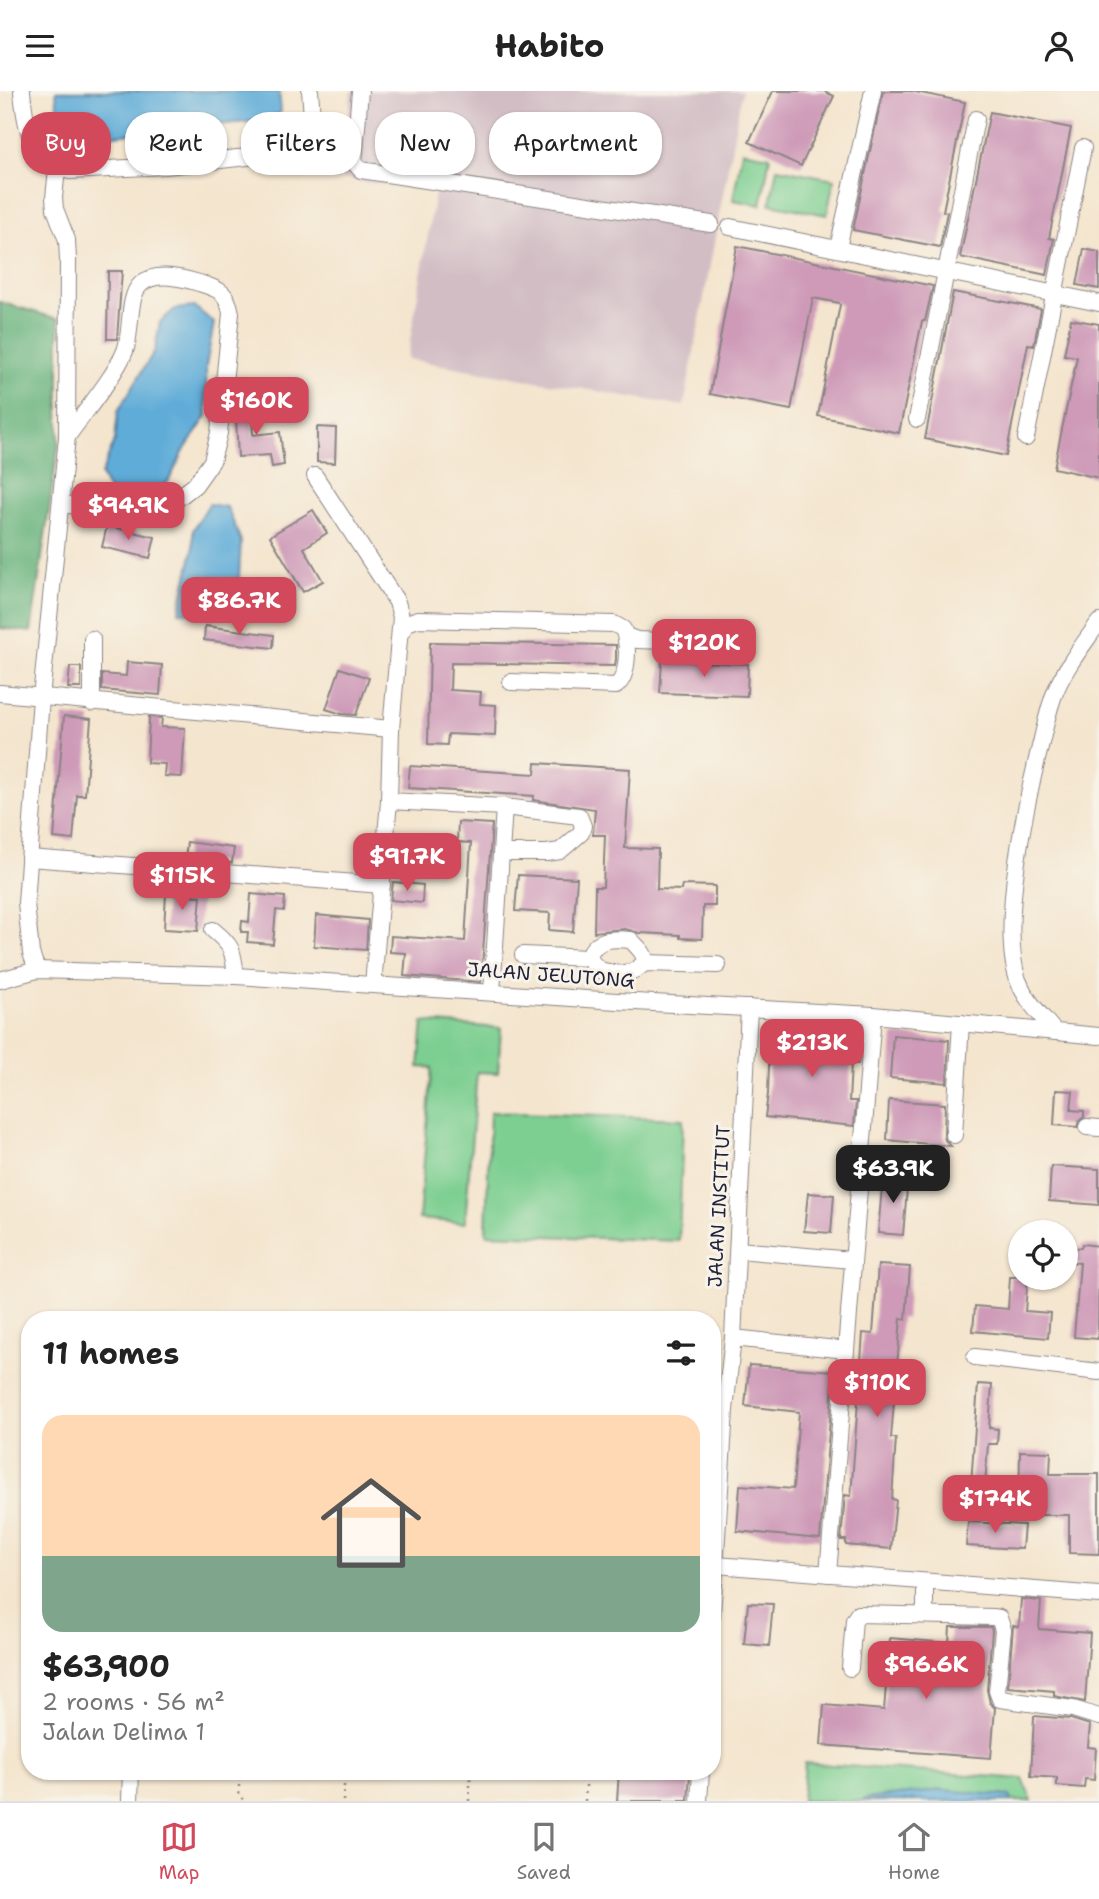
<!DOCTYPE html>
<html lang="en">
<head>
<meta charset="utf-8">
<style>
  body { margin:0; font-family:"Shantell Sans",sans-serif; background:#f6f6f6; color:#222; height:100vh; display:flex; flex-direction:column; font-size:26px; white-space:nowrap }
  * { box-sizing:border-box; margin:0 }
  p { font-size:23px; color:#767676 }
  .icon { flex:none; width:38px; height:38px; fill:none; stroke:currentColor; stroke-width:2; stroke-linecap:round; stroke-linejoin:round }
  .map { position:relative; flex:1; overflow:hidden }
  .sheet { position:absolute; left:21px; top:1220px; width:700px; height:469px; display:flex; flex-direction:column; background:#fff; border-radius:28px; box-shadow:0 2px 5px #0004 }
  .sheet>* { flex:none }
  .hud { position:absolute; left:21px; top:21px; width:700px; height:63px; display:flex; gap:14px }
  .buttons { position:absolute; left:1008px; top:1129px; display:grid; gap:14px }
  .buttons a { display:grid; place-items:center; width:70px; height:70px; border-radius:50%; background:#fff; box-shadow:0 2px 5px #0004; font-size:35px }
  .price { position:absolute; translate:-50% -60px; padding:0 16px; border-radius:14px; background:#d1495b; color:#fff; font-size:23px; line-height:46px; filter:drop-shadow(0 2px 4px #0008) }
  .price::after { content:''; position:absolute; left:50%; top:42px; width:21px; height:16px; margin-left:-10px; background:inherit; clip-path:polygon(0 0,100% 0,50% 100%) }
  .price.on { background:#222; color:#fff }
  ul { padding:0; list-style:none }
  li { display:grid; align-content:center; gap:14px; height:371px; padding:0 21px }
  li+li { border-top:2px solid #e0e0e0 }
  li span { display:grid; place-items:center; height:217px; border-radius:21px; color:#555 }
  li>.icon { margin-inline-start:auto }
  span .icon { width:126px; height:126px; fill:#fffc; stroke-width:1 }
  li b { font-size:30px }
  h2 { display:flex; justify-content:space-between; align-items:center; height:84px; padding:0 21px; font-size:30px }
  .tag { padding:0 24px; border-radius:28px; background:#fff; box-shadow:0 2px 5px #0004; font-size:24px; line-height:63px }
  .tag.on { background:#d1495b; color:#fff }
  header { display:flex; justify-content:space-between; align-items:center; height:91px; padding:0 21px; background:#fff; font-size:32px; font-weight:700 }
  .tabs { display:flex; justify-content:space-around; align-items:center; height:98px; border-top:2px solid #e0e0e0; background:#fff; font-size:19px; color:#767676 }
  .tabs a { display:grid; justify-items:center; gap:4px }
  .tabs .on { color:#d1495b }
  .map>svg:first-child { display:block }
  .industrial { fill:#d2bdc5 }
  .green { fill:#7dcf91; stroke:#507866; stroke-width:2 }
  .forest { fill:#66b27b; stroke:#446a5b; stroke-width:2 }
  .water { fill:#5facd8; stroke:#40678a; stroke-width:2 }
  .building { fill:#ce9ab8 }
  .lines { fill:none; stroke-linecap:round; stroke-linejoin:round }
  .minor-casing { stroke:#8b8484; stroke-width:18 }
  .path { stroke:#8b8484; stroke-width:2.5; stroke-dasharray:2 5; stroke-linecap:butt }
  .minor { stroke:#fff; stroke-width:16 }
  .labels { text-anchor:middle; dominant-baseline:central; stroke-width:6; stroke-linejoin:round; paint-order:stroke }
  .street-label { font-size:19px; fill:#22223b; stroke:#f7f3e8 }
</style>
</head>
<body>
<header><svg class="icon" aria-label="menu" viewBox="0 0 24 24"><path d="M4 6h16M4 12h16M4 18h16"/></svg>Habito<svg class="icon" aria-label="person" viewBox="0 0 24 24"><circle cx="12" cy="8" r="4"/><path d="M4 21q1-7 8-7t8 7"/></svg></header>
<div class="map">
<svg width="1099" height="1710" viewBox="0 0 1099 1710">
  <rect width="100%" height="100%" fill="#f7f3e8"/>
  <filter id="ink" filterUnits="userSpaceOnUse"><feTurbulence type="fractalNoise" baseFrequency=".0143" numOctaves="2"/><feDisplacementMap in="SourceGraphic" scale="14" xChannelSelector="R" yChannelSelector="G"/><feConvolveMatrix kernelMatrix="1 2 1 2 8 2 1 2 1" color-interpolation-filters="sRGB"/></filter>
  <filter id="wash" filterUnits="userSpaceOnUse"><feTurbulence type="fractalNoise" baseFrequency=".00686" numOctaves="4" result="noise"/><feDisplacementMap in="SourceGraphic" scale="28" xChannelSelector="R" yChannelSelector="G"/><feGaussianBlur stdDeviation="1.57" result="paint"/><feColorMatrix in="noise" values="0 0 0 0 0 0 0 0 0 0 0 0 0 0 0 0 0 1.4 0 .05"/><feComposite in="paint" operator="in"/></filter>
  <g filter="url(#wash)">
    <rect width="100%" height="100%" fill="#f4e5ce"/>
    <!-- industrial -->
    <path class="industrial" d="M351 0H742L684 315 407 268 435 101 343 88Z"/>
    <!-- green -->
    <g class="green">
      <path d="M742 60 770 65 761 114 733 109Z"/>
      <path d="M777 77 834 88 827 124 770 113Z"/>
      <path d="M423 931 501 937 498 982 477 981 465 1132 419 1128 432 977 419 976Z"/>
      <path d="M490 1021 683 1028 679 1150 486 1143Z"/>
      <path d="M805 1672 1023 1688 1032 1710H802Z"/>
    </g>
    <!-- forest -->
    <path class="forest" d="M0 211 59 228V350L31 541 0 537Z"/>
    <!-- water -->
    <g class="water">
      <path d="M56 0H279L281 21 267 29 94 46H70L59 38Z"/>
      <path d="M195 216 214 232 206 275 207 325 185 358 168 391 151 404 109 400 101 384 115 349 118 320 155 259 160 231 175 218Z"/>
      <path d="M209 413 227 416 241 450 239 487 229 522 179 521 193 459V439Z"/>
      <path d="M942 1699 1010 1705 1012 1710H862L864 1708Z"/>
    </g>
    <g id="blocks">
      <!-- building -->
      <g class="building">
        <path d="M773 0H824L834 5 801 75 749 51Z"/>
        <path d="M883 0H911L965 11 943 120 947 121 940 156 853 139Z"/>
        <path d="M990 21 1071 37 1049 147 1054 148 1047 184 960 166Z"/>
        <path d="M737 155 933 195 925 230H922L899 342 818 325 840 214 839 212 813 207 791 319 710 303Z"/>
        <path d="M1084 158 1099 161V198L1077 194Z"/>
        <path d="M108 180H122L117 248H107Z"/>
        <path d="M953 201 1041 218 1034 254 1028 253 1006 365 925 348Z"/>
        <path d="M1071 228 1099 233V387L1054 377 1077 266 1064 264Z"/>
        <path d="M235 308H251L253 344 280 341 284 374 272 376 270 364 238 366Z"/>
        <path d="M317 336 336 337 335 372 317 371Z"/>
        <path d="M313 419 327 442 304 457 323 490 303 501 270 445Z"/>
        <path d="M107 435 155 446 150 467 102 456Z"/>
        <path d="M205 535 274 544 273 557 204 549Z"/>
        <path d="M430 551 616 554V568L615 575 451 572 450 599 481 601 480 613 496 614 495 645 448 643 447 654 428 653Z"/>
        <path d="M662 570 748 573 747 605 660 602Z"/>
        <path d="M127 571 162 574 160 604 102 599V583L126 585Z"/>
        <path d="M70 576H81V597H68Z"/>
        <path d="M340 577 369 587 356 624 342 623 326 618Z"/>
        <path d="M64 625 91 628 85 704H77L73 749 54 747Z"/>
        <path d="M149 626 162 627 161 636 185 637 182 686 164 685 165 673 147 672Z"/>
        <path d="M536 672 630 678 625 757 658 758 657 798 681 799 682 794 715 795V815H703L702 848 680 847V844L639 842 625 838 594 841 595 796H603L605 744H593L595 718 533 709 534 705 408 697 410 675 535 683Z"/>
        <path d="M458 731 492 733 481 891 404 885 406 862 390 861 391 845 465 850 471 752 457 751Z"/>
        <path d="M187 751 234 757 232 772 185 768Z"/>
        <path d="M518 784 577 787 573 841 549 839 550 822 515 820Z"/>
        <path d="M393 791 423 794 422 812 391 809Z"/>
        <path d="M166 803 201 805 198 840 164 838Z"/>
        <path d="M251 803 285 806 284 820 276 819 273 853 247 851 248 841H241L242 830 249 831Z"/>
        <path d="M316 824 368 829 366 859 314 855Z"/>
        <path d="M770 944 861 948 858 973H851L849 1010H856L854 1035 765 1026 768 1003Z"/>
        <path d="M893 944 949 949 947 992 890 987Z"/>
        <path d="M1056 999 1073 1000 1071 1019 1084 1020V1026L1079 1030 1077 1036 1054 1034Z"/>
        <path d="M889 1009 945 1013 944 1044 945 1049 951 1055 887 1049Z"/>
        <path d="M1051 1075 1099 1078V1114L1049 1110Z"/>
        <path d="M883 1084 908 1086 903 1144 878 1142Z"/>
        <path d="M808 1102 834 1104 831 1142 804 1140Z"/>
        <path d="M1082 1153 1099 1155 1098 1248 1074 1246 1080 1172 1066 1171V1156L1081 1157Z"/>
        <path d="M878 1174 910 1176 906 1228 901 1227 891 1347H896L892 1408 896 1409 891 1458 846 1454V1449H841L845 1404 851 1405 863 1242 873 1243Z"/>
        <path d="M1010 1186H1028L1025 1220 1050 1222 1048 1247 973 1240 975 1215 1008 1218Z"/>
        <path d="M749 1274 834 1280 820 1448 737 1440 740 1394 793 1398 799 1321 745 1315Z"/>
        <path d="M978 1293 992 1294 989 1337 998 1338 997 1353H988L985 1395 971 1394Z"/>
        <path d="M1020 1360 1051 1361 1050 1383H1099V1463L1069 1462V1424H1019Z"/>
        <path d="M968 1431 1024 1434 1022 1458 966 1455Z"/>
        <path d="M1021 1508 1041 1510 1039 1538 1090 1542 1085 1611 1054 1605V1600L1008 1596 1013 1535 1019 1536Z"/>
        <path d="M748 1512 773 1513 769 1555 744 1553Z"/>
        <path d="M950 1536H991L992 1540 987 1599 990 1612 995 1617 991 1667 821 1654 824 1614 884 1619 890 1547 949 1552Z"/>
        <path d="M1034 1625 1071 1628 1090 1634 1088 1656 1096 1657 1094 1689 1085 1688 1084 1697 1057 1695V1687L1031 1685Z"/>
        <path d="M619 1680 690 1682 688 1710H617Z"/>
      </g>
    </g>
  </g>
  <g filter="url(#ink)">
    <use href="#blocks" fill-opacity="0" stroke="#8b8484" stroke-width="2"/>
    <g class="lines">
      <defs>
        <g id="minor">
          <path d="M22 0C25 34 31 74 70 80L166 75 283 62C314 46 313 32 310 0"/>
          <path d="M360 0 354 71 361 79 711 133"/>
          <path d="M730 136 1099 212"/>
          <path d="M838 157 873 0"/>
          <path d="M917 328 976 28"/>
          <path d="M1026 347 1083 57"/>
          <path d="M315 385 397 511 401 526 391 638 389 710 373 894"/>
          <path d="M62 413 124 421H148L169 414 195 394 212 370 219 342 231 222C227 200 218 198 199 192 182 187 156 180 141 193 127 205 132 243 125 260 115 285 83 323 67 346"/>
          <path d="M401 541 407 532 418 528 614 533 623 538C629 553 629 585 616 595L511 591"/>
          <path d="M626 545 637 549 695 551"/>
          <path d="M0 602 391 638"/>
          <path d="M92 612V548"/>
          <path d="M389 710 504 716 579 725 583 735 581 742 560 760 547 762H502"/>
          <path d="M29 767 382 794"/>
          <path d="M213 839C233 855 233 860 236 885"/>
          <path d="M523 864 588 867 599 879 619 883 634 880 645 872 718 874"/>
          <path d="M588 867C595 847 612 847 631 849 637 856 646 862 645 872"/>
          <path d="M37 879 31 862 26 812 41 607 67 346 68 169 67 149 55 118 54 107 57 78"/>
          <path d="M0 889 37 879 236 885 617 910 873 924 1099 945"/>
          <path d="M492 901 504 716"/>
          <path d="M1055 941C1041 924 1026 910 1018 889 999 835 1026 712 1040 656 1045 637 1048 617 1056 599 1066 575 1084 553 1099 531"/>
          <path d="M1087 1036 1099 1037"/>
          <path d="M954 1044 961 932"/>
          <path d="M738 1159 852 1169"/>
          <path d="M733 1247 846 1259"/>
          <path d="M975 1266 1099 1281"/>
          <path d="M716 1474 1099 1504"/>
          <path d="M828 1483 873 924"/>
          <path d="M925 1524V1491"/>
          <path d="M712 1525 725 1319 733 1247 749 917"/>
          <path d="M850 1577 854 1529 858 1523 993 1526 999 1527 1003 1539 997 1600 1000 1608 1073 1618 1099 1626"/>
          <path d="M130 1710 131 1680"/>
          <path d="M699 1710 701 1680"/>
        </g>
      </defs>
      <!-- minor casing -->
      <use href="#minor" class="minor-casing"/>
      <!-- path -->
      <g class="path">
        <path d="M239 1680V1705L246 1710"/>
        <path d="M343 1710 345 1680"/>
        <path d="M469 1710 471 1680"/>
        <path d="M585 1710 587 1680"/>
      </g>
      <!-- minor -->
      <use href="#minor" class="minor"/>
    </g>
  </g>
  <g class="labels">
    <!-- street labels -->
    <g class="street-label">
      <text transform="translate(551 884) rotate(4)">JALAN JELUTONG</text>
      <text transform="translate(719 1115) rotate(-87)">JALAN INSTITUT</text>
    </g>
  </g>
</svg>
<div class="buttons">
<a><svg class="icon" aria-label="locate" viewBox="0 0 24 24"><circle cx="12" cy="12" r="6"/><path d="M12 2v4M12 18v4M2 12h4M18 12h4"/></svg></a>
</div>
<b class="price" style="left:256px;top:346px">$160K</b>
<b class="price" style="left:128px;top:451px">$94.9K</b>
<b class="price" style="left:239px;top:546px">$86.7K</b>
<b class="price" style="left:704px;top:588px">$120K</b>
<b class="price" style="left:407px;top:802px">$91.7K</b>
<b class="price" style="left:182px;top:821px">$115K</b>
<b class="price" style="left:812px;top:988px">$213K</b>
<b class="price on" style="left:893px;top:1114px">$63.9K</b>
<b class="price" style="left:877px;top:1328px">$110K</b>
<b class="price" style="left:995px;top:1444px">$174K</b>
<b class="price" style="left:926px;top:1610px">$96.6K</b>
<div class="hud">
<a class="tag on">Buy</a>
<a class="tag">Rent</a>
<a class="tag">Filters</a>
<a class="tag">New</a>
<a class="tag">Apartment</a>
</div>
<section class="sheet">
<h2>11 homes<svg class="icon" aria-label="filters" viewBox="0 0 24 24"><path d="M4 7h16M4 17h16"/><circle cx="9" cy="7" r="2"/><circle cx="15" cy="17" r="2"/></svg></h2>
<ul>
<li><span style="background:linear-gradient(#ffd9b3 65%,#7fa58c 0)"><svg class="icon" aria-label="home" viewBox="0 0 24 24"><path d="M3 11l9-7 9 7M6 9v11h12V9"/></svg></span><div><b>$63,900</b><p>2 rooms · 56 m²</p><p>Jalan Delima 1</p></div></li>
</ul>
</section>
</div>
<nav class="tabs">
<a class="on"><svg class="icon" aria-label="map" viewBox="0 0 24 24"><path d="M3 6l6-2 6 2 6-2v14l-6 2-6-2-6 2zM9 4v14M15 6v14"/></svg>Map</a>
<a><svg class="icon" aria-label="saved" viewBox="0 0 24 24"><path d="M7 4h10v16l-5-4-5 4z"/></svg>Saved</a>
<a><svg class="icon" aria-label="home" viewBox="0 0 24 24"><path d="M3 11l9-7 9 7M6 9v11h12V9"/></svg>Home</a>
</nav>
</body>
</html>
